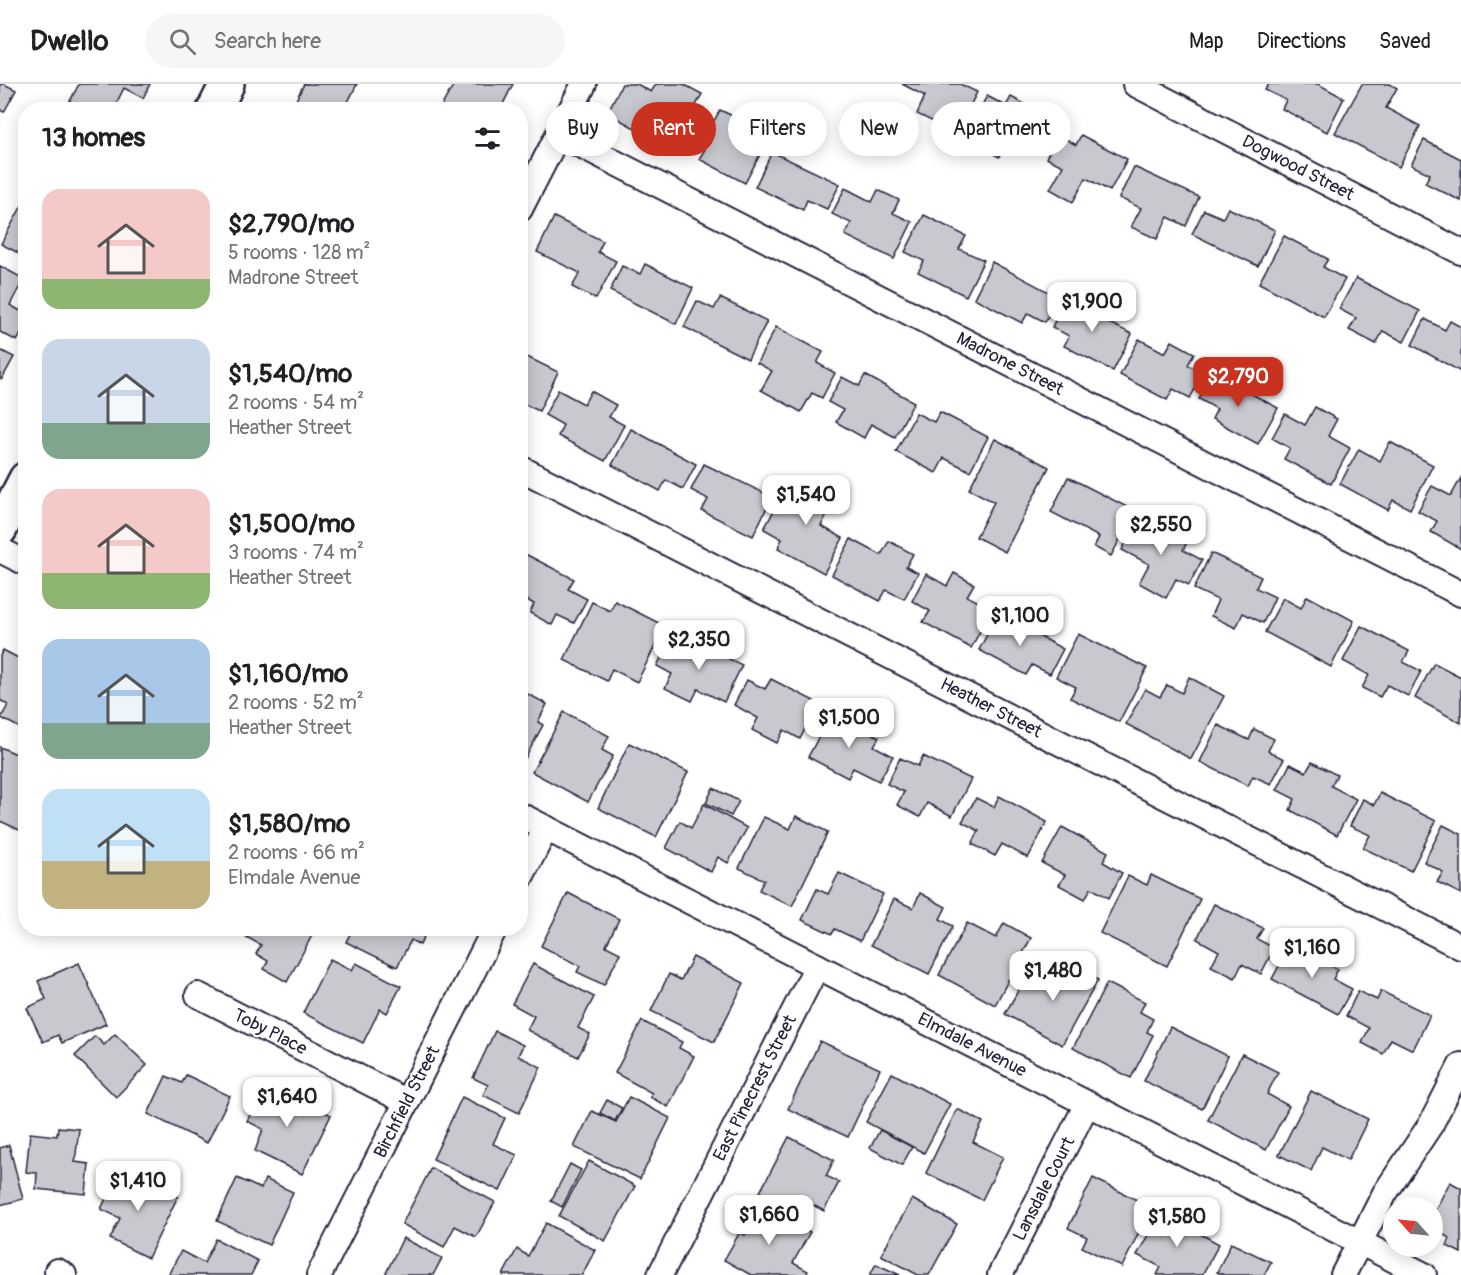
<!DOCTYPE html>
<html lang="en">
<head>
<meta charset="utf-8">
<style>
  body { margin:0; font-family:Pangolin,sans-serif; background:#f6f6f6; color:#202124; height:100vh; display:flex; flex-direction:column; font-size:22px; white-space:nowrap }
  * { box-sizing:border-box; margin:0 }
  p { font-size:20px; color:#757577 }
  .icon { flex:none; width:33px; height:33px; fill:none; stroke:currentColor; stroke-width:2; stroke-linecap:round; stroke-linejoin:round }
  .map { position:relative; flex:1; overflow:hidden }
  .panel { position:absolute; left:18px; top:18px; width:510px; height:834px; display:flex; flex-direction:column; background:#fff; border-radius:24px; box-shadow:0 3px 15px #0003 }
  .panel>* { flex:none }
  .top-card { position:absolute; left:546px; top:18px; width:570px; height:54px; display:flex; gap:12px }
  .needle { width:39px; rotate:297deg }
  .fabs { position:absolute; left:1383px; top:1113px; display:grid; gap:12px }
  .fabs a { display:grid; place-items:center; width:60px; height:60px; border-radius:50%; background:#fff; box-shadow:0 3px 15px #0003; font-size:30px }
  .price { position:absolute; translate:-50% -51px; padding:0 14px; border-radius:12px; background:#fff; color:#222; font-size:20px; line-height:39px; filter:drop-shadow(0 2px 3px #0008) }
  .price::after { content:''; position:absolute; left:50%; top:36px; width:18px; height:14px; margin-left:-9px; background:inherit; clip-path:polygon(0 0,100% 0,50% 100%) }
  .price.on { background:#c8321e; color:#fff }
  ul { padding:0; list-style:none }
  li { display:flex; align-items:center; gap:18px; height:150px; padding:0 24px }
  li span { display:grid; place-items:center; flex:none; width:168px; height:120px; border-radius:18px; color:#555 }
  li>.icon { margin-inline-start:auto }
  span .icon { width:72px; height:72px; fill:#fffc; stroke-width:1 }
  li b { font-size:26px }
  h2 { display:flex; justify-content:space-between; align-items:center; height:72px; padding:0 24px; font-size:26px }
  .tag { padding:0 21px; border-radius:27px; background:#fff; box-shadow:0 3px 15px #0003; font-size:21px; line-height:54px }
  .tag.on { background:#c8321e; color:#fff }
  header { display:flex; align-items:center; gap:36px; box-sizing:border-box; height:84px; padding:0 30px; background:#fff; border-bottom:2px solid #e0e0e0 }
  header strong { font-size:28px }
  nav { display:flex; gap:33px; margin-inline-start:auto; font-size:21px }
  .search { width:420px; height:54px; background:#f6f6f6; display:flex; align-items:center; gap:15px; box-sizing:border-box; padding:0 21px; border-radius:33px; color:#757577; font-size:22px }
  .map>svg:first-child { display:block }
  .building { fill:#c8c8cf; stroke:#22223b; stroke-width:1.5 }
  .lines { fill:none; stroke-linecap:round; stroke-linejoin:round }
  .minor-casing { stroke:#22223b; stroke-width:28 }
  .secondary-casing { stroke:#22223b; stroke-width:38 }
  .minor { stroke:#fff; stroke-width:24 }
  .secondary { stroke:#fff; stroke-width:33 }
  .labels { text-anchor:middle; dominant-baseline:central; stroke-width:4.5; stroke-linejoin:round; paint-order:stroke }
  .street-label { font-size:18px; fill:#22223b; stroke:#fff }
</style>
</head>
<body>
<header>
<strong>Dwello</strong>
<div class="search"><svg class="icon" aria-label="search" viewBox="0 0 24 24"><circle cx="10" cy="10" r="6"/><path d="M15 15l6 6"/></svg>Search here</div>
<nav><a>Map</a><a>Directions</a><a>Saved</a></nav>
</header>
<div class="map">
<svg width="1461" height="1191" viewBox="0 0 1461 1191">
  <rect width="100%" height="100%" fill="#fff"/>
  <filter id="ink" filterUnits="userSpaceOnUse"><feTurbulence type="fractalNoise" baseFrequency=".0167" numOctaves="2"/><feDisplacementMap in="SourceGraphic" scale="12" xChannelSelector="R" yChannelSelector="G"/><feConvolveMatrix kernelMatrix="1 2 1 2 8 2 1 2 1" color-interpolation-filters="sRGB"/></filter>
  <g filter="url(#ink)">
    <!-- building -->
    <g class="building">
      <path d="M0 0H4L16 6 4 28 0 26Z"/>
      <path d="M79 0H150L143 14 124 4 113 26H82L69 19Z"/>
      <path d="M304 0H357L344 26H291Z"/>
      <path d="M454 0H513L500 26 490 23 489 26H445L441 23Z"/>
      <path d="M622 0H637L651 8 656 0H683L702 10 679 53 662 43 655 55 607 29Z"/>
      <path d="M902 0H960L977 8 956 49 917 30 925 12Z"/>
      <path d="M1269 0H1318L1344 14 1327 48 1282 25 1286 16 1265 6Z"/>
      <path d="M1362 0H1390L1397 4 1386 24 1420 42 1399 83 1335 49Z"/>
      <path d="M987 12 1006 22 1011 13 1055 36 1037 68 1009 53 999 73 977 61 987 43 974 36Z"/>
      <path d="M720 26 739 35 744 26 775 42 745 99 699 75 705 65 686 55 699 30 714 37Z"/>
      <path d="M1059 51 1076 61 1081 51 1127 75 1110 107 1086 94 1073 118 1050 105 1063 82 1046 74Z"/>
      <path d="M1424 56 1461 75V117L1425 99 1430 90 1411 81Z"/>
      <path d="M772 68 840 100 827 125 807 116 803 126 755 103Z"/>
      <path d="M1134 83 1199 113 1186 142 1168 133 1157 155 1131 143 1141 124 1119 114Z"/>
      <path d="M845 104 872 118 878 106 899 116 893 129 912 138 894 175 845 151 851 139 832 130Z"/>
      <path d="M26 114V173L1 160Z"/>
      <path d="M1228 124 1275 146 1258 182 1192 150 1204 126 1223 134Z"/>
      <path d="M924 131 966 152 959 165 984 176 966 212 918 188 924 177 905 168Z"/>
      <path d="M554 133 603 157 598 168 616 177 596 215 572 203 580 189 537 168Z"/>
      <path d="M1284 152 1328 175 1323 183 1345 195 1324 233 1259 199Z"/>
      <path d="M992 178 1058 213 1045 238 1028 229 1022 239 974 214Z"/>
      <path d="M645 180 693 204 676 240 610 207 622 182 640 190Z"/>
      <path d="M0 182 24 195 10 221 26 230V241L17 257 0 248Z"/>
      <path d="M1356 194 1420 227 1404 258 1383 247 1376 260 1349 246 1356 234 1339 225Z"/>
      <path d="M720 214 767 237 748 275 684 243 697 217 714 225Z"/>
      <path d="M1093 215 1114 225 1107 238 1132 250 1113 287 1064 262 1069 252 1052 243 1065 216 1087 227Z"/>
      <path d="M1425 235 1445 246 1450 237 1461 243V288L1412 261Z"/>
      <path d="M776 243 823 268 817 279 835 289 822 314 812 309 801 328 761 306 772 287 757 279Z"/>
      <path d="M1139 255 1165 269 1172 257 1194 269 1188 281 1204 289 1190 314 1173 305 1167 316 1120 291Z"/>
      <path d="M0 266 14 273 2 295 0 294Z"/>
      <path d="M521 270 558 288 539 327 520 318Z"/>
      <path d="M1213 289 1278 324 1258 360 1212 335 1217 325 1199 315Z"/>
      <path d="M865 291 914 318 895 353 871 340 864 354 836 338 843 326 828 318 842 293 859 302Z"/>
      <path d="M558 306 584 320 591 307 616 321 609 333 624 341 605 377 558 352 563 341 545 331Z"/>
      <path d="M1315 323 1337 335 1328 352 1350 364 1331 400 1284 375 1290 364 1272 354 1285 330 1305 341Z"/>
      <path d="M940 328 988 353 970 387 944 374 936 389 896 368 916 329 934 338Z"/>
      <path d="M631 345 696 380 683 405 666 396 660 407 612 381Z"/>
      <path d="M995 355 1049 383 1005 468 976 453 994 418 969 405Z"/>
      <path d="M1390 358 1433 381 1410 425 1393 416 1388 426 1340 400 1359 365 1380 377Z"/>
      <path d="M704 380 772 413 753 452 702 427 708 415 691 406Z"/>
      <path d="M1068 393 1135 427 1111 472 1094 463 1099 453 1051 428Z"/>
      <path d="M1461 394V465L1431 448 1437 437 1418 427 1432 402 1451 412Z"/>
      <path d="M804 395 837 412 821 442 843 454 824 489 778 464 782 455 764 445 784 408 795 413Z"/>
      <path d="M1141 430 1188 456 1183 466 1202 476 1189 501 1176 495 1166 514 1139 499 1149 480 1122 466Z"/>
      <path d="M851 455 881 471 889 457 913 470 906 483 918 489 904 515 886 506 880 517 832 491Z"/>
      <path d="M1211 469 1261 493 1256 504 1275 513 1263 539 1243 529 1236 544 1211 532 1218 516 1194 505Z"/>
      <path d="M525 470 574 495 568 505 587 515 574 539 557 531 552 541 530 529 534 520 520 512V479Z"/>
      <path d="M954 489 974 500 967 512 992 525 971 564 923 538 930 527 912 517 926 490 947 502Z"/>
      <path d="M1307 512 1354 537 1331 583 1265 548 1283 514 1301 524Z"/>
      <path d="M615 517 665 542 637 598 612 585 607 597 564 576 592 518 610 527Z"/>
      <path d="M998 530 1063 565 1050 590 1032 581 1026 591 979 566Z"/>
      <path d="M1361 542 1409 567 1403 578 1421 587 1408 612 1387 601 1380 613 1362 604 1369 591 1343 577Z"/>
      <path d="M1078 550 1147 584 1119 638 1070 614 1076 603 1056 593Z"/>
      <path d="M692 557 742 581 724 618 698 605 692 617 665 604 672 590 657 582 669 558 687 567Z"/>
      <path d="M3 566 26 578V647L1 634 8 621 0 616V572Z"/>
      <path d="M1434 579 1461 593V639L1415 614Z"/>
      <path d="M1189 593 1224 612 1191 675 1126 640 1145 605 1160 613 1167 601 1182 609Z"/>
      <path d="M771 595 818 619 800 655 784 646 777 659 752 646 758 634 734 621 747 596 765 605Z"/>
      <path d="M520 606 547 620 538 638 543 641 520 684Z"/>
      <path d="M564 628 609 652 602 666 613 672 588 718 532 688Z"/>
      <path d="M832 628 879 653 874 662 893 672 879 697 853 684 848 694 808 673Z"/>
      <path d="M1218 641 1249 656 1254 645 1274 655 1268 667 1284 675 1271 700 1253 692 1248 702 1200 678Z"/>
      <path d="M629 659 688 688 656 753 598 724Z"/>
      <path d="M0 663 26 674V726L24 731H26V749L0 737Z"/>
      <path d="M923 672 971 695 952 732 927 719 920 733 897 721 904 708 887 700 900 674 918 682Z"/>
      <path d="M1312 678 1337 691 1331 702 1356 715 1337 751 1290 726 1295 715 1277 706 1290 680 1306 688Z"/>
      <path d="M713 704 739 717 731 732 706 719Z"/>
      <path d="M1380 709 1436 737 1411 787 1363 764 1370 751 1350 742 1363 715 1374 721Z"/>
      <path d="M999 712 1047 738 1028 774 1002 760 995 772 972 760 979 747 962 738 976 714 994 723Z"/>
      <path d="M704 720 747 744 728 779 718 773 711 788 666 764 680 737 691 744Z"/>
      <path d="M796 732 828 748 792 822 759 806 764 796 739 784 764 733 790 745Z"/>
      <path d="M1443 741 1461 750V810L1437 798 1443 788 1424 778Z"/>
      <path d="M1062 743 1108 768 1103 778 1122 789 1109 814 1091 804 1085 815 1059 801 1065 791 1042 779Z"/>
      <path d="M839 789 883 810 860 857 835 845 832 850 802 836 817 805 828 810Z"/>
      <path d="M1151 791 1200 815 1167 882 1100 849 1128 792 1147 801Z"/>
      <path d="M568 809 619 835 606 862 620 869 604 901 577 888 580 882 541 862Z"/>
      <path d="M920 809 946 823 940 835 953 842 929 890 871 861 894 815 913 824Z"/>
      <path d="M1214 820 1263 844 1257 855 1274 864 1261 890 1242 880 1235 894 1211 882 1219 867 1197 855Z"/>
      <path d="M967 839 996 854 1004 839 1031 854 995 921 939 891Z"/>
      <path d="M244 844H316L287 898 264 885 268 877 256 870 261 861 241 850Z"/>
      <path d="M353 844H428L420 861 411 856 397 883 346 858Z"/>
      <path d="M1291 860 1338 885 1333 895 1352 905 1338 930 1272 895Z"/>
      <path d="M693 873 744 899 714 958 651 927 669 890 681 896Z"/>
      <path d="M330 875 352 886 356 879 401 902 387 929 380 925 363 959 303 929Z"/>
      <path d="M1063 876 1098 896 1062 961 1005 930 1028 889 1049 901Z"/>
      <path d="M79 879 106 940 62 959 58 951 43 958 27 924 46 915 38 897Z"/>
      <path d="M533 880 594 913 578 944 590 950 578 973 527 946 534 932 512 920Z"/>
      <path d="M1107 899 1145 918 1140 928 1153 935 1147 948 1153 951 1131 994 1073 964Z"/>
      <path d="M1358 907 1377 916 1381 907 1430 931 1413 966 1391 955 1383 970 1362 959 1369 944 1346 932Z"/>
      <path d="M642 937 682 958 679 964 694 972 668 1023 650 1013 652 1009 615 989Z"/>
      <path d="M1170 943 1228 972 1202 1025 1144 997Z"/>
      <path d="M495 947 523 961 518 972 541 983 519 1029 483 1011 488 1001 473 994Z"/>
      <path d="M115 950 147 981 116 1013 75 972 95 952 104 961Z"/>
      <path d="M820 957 880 985 848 1053 788 1025Z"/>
      <path d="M1242 970 1278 988 1267 1010 1289 1022 1266 1066 1208 1036Z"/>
      <path d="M892 989 950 1020 924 1069 866 1038Z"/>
      <path d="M186 991 230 1012 207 1059 148 1030 166 992 182 999Z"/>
      <path d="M266 999 331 1031 302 1090 255 1067 263 1045 247 1037Z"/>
      <path d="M1311 1007 1368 1035 1348 1076 1322 1063 1311 1087 1279 1071Z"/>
      <path d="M462 1013 505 1034 493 1060 517 1071 500 1107 433 1075Z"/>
      <path d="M629 1013 670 1034 640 1095 574 1063 592 1027 616 1038Z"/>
      <path d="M607 1016 622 1024 615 1037 600 1029Z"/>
      <path d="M957 1025 983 1038 973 1058 1003 1073 982 1116 926 1089Z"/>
      <path d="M58 1043 79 1045 75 1078 89 1080 86 1110 36 1105 37 1089 26 1088 30 1049 57 1052Z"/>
      <path d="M880 1046 912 1063 902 1081 870 1064Z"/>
      <path d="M789 1053 834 1076 826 1092 839 1098 824 1127 813 1121 807 1132 760 1108Z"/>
      <path d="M9 1061 23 1115 0 1121V1064Z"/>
      <path d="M589 1077 635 1102 605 1157 559 1132Z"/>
      <path d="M570 1080 581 1086 562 1123 551 1117Z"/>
      <path d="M121 1084 178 1112 148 1174 110 1155 120 1134 101 1125Z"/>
      <path d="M431 1084 495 1118 476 1153 455 1142 444 1163 402 1140Z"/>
      <path d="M237 1094 261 1105 265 1095 293 1108 269 1161 217 1137Z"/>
      <path d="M1093 1094 1151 1123 1122 1183 1082 1163 1087 1153 1068 1144Z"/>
      <path d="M1450 1098 1461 1104V1169L1447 1162 1450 1154 1432 1145V1132Z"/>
      <path d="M912 1115 957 1140 929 1191H918L881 1171Z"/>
      <path d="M761 1121 810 1148 793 1179 808 1187 806 1191H751L724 1176 740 1148 745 1151Z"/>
      <path d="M1161 1128 1219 1160 1202 1191H1157L1161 1183 1137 1171Z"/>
      <path d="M546 1139 595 1166 582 1191H503L517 1165 528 1172Z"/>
      <path d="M403 1154 442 1174 433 1191H385Z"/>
      <path d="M216 1155 258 1177 251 1191H168L181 1167 204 1179Z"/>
      <path d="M1231 1159 1271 1178 1264 1191H1224L1217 1188Z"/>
      <path d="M876 1180 900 1191H870Z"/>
    </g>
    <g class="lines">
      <defs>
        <g id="minor">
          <path d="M1135 0 1461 168"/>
          <path d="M559 50 1461 510"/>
          <path d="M520 125 584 0"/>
          <path d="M520 384 1461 863"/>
          <path d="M0 466 26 479"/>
          <path d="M520 731 1424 1191"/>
          <path d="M520 795 546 744"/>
          <path d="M198 911 407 1018"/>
          <path d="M57 1187 64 1191"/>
          <path d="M319 1191 495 844"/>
          <path d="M660 1191 817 882"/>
          <path d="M1000 1191 1087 1020"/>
          <path d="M1343 1191 1385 1109 1431 1040 1461 981"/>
        </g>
        <g id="secondary">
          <path d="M214 26 227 0"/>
          <path d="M0 445 26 395"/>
        </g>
      </defs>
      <!-- minor casing -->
      <use href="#minor" class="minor-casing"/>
      <!-- secondary casing -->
      <use href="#secondary" class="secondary-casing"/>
      <!-- minor -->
      <use href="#minor" class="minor"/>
      <!-- secondary -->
      <use href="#secondary" class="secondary"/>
    </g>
  </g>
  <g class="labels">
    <!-- street labels -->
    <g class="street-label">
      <text transform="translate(1298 84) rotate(27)">Dogwood Street</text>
      <text transform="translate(1010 280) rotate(27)">Madrone Street</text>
      <text transform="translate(991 624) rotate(27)">Heather Street</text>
      <text transform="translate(270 948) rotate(27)">Toby Place</text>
      <text transform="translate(972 961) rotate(27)">Elmdale Avenue</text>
      <text transform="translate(755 1004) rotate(-63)">East Pinecrest Street</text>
      <text transform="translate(407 1018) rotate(-63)">Birchfield Street</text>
      <text transform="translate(1044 1105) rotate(-63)">Lansdale Court</text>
    </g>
  </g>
</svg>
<div class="fabs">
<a><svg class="needle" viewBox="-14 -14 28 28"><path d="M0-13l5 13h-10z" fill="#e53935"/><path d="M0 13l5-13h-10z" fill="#757577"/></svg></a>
</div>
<b class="price" style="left:1092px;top:249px">$1,900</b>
<b class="price on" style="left:1238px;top:324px">$2,790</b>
<b class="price" style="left:806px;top:442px">$1,540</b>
<b class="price" style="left:1161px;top:472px">$2,550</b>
<b class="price" style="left:1020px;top:563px">$1,100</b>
<b class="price" style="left:699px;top:587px">$2,350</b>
<b class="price" style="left:849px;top:665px">$1,500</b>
<b class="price" style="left:1312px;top:895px">$1,160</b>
<b class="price" style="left:1053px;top:918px">$1,480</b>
<b class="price" style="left:287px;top:1044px">$1,640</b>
<b class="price" style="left:138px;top:1128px">$1,410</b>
<b class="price" style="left:769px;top:1162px">$1,660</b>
<b class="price" style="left:1177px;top:1164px">$1,580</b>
<div class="top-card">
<a class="tag">Buy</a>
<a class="tag on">Rent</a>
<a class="tag">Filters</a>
<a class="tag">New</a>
<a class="tag">Apartment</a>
</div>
<section class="panel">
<h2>13 homes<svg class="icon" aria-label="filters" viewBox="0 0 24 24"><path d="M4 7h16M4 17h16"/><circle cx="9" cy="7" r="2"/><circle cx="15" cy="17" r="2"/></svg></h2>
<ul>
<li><span style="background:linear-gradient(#f6c9c9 75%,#8fb573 0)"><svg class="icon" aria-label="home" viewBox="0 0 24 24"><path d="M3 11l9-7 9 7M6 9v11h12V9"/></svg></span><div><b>$2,790/mo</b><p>5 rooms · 128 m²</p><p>Madrone Street</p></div></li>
<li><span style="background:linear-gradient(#c9d6e8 70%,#7fa58c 0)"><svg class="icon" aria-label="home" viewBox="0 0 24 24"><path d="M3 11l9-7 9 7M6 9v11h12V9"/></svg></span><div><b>$1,540/mo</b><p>2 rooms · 54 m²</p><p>Heather Street</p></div></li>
<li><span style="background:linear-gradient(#f6c9c9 70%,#8fb573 0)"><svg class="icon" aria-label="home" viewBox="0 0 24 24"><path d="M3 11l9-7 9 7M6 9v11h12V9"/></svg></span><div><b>$1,500/mo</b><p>3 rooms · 74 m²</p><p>Heather Street</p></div></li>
<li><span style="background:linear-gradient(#a9c7e8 70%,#7fa58c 0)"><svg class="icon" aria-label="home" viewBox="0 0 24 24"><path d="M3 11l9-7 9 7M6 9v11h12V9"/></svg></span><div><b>$1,160/mo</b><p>2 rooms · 52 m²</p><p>Heather Street</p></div></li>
<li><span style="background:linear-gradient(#bfe0f5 60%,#c2b280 0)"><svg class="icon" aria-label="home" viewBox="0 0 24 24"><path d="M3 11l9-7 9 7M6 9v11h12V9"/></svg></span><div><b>$1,580/mo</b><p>2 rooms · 66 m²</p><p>Elmdale Avenue</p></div></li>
</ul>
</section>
</div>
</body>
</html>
